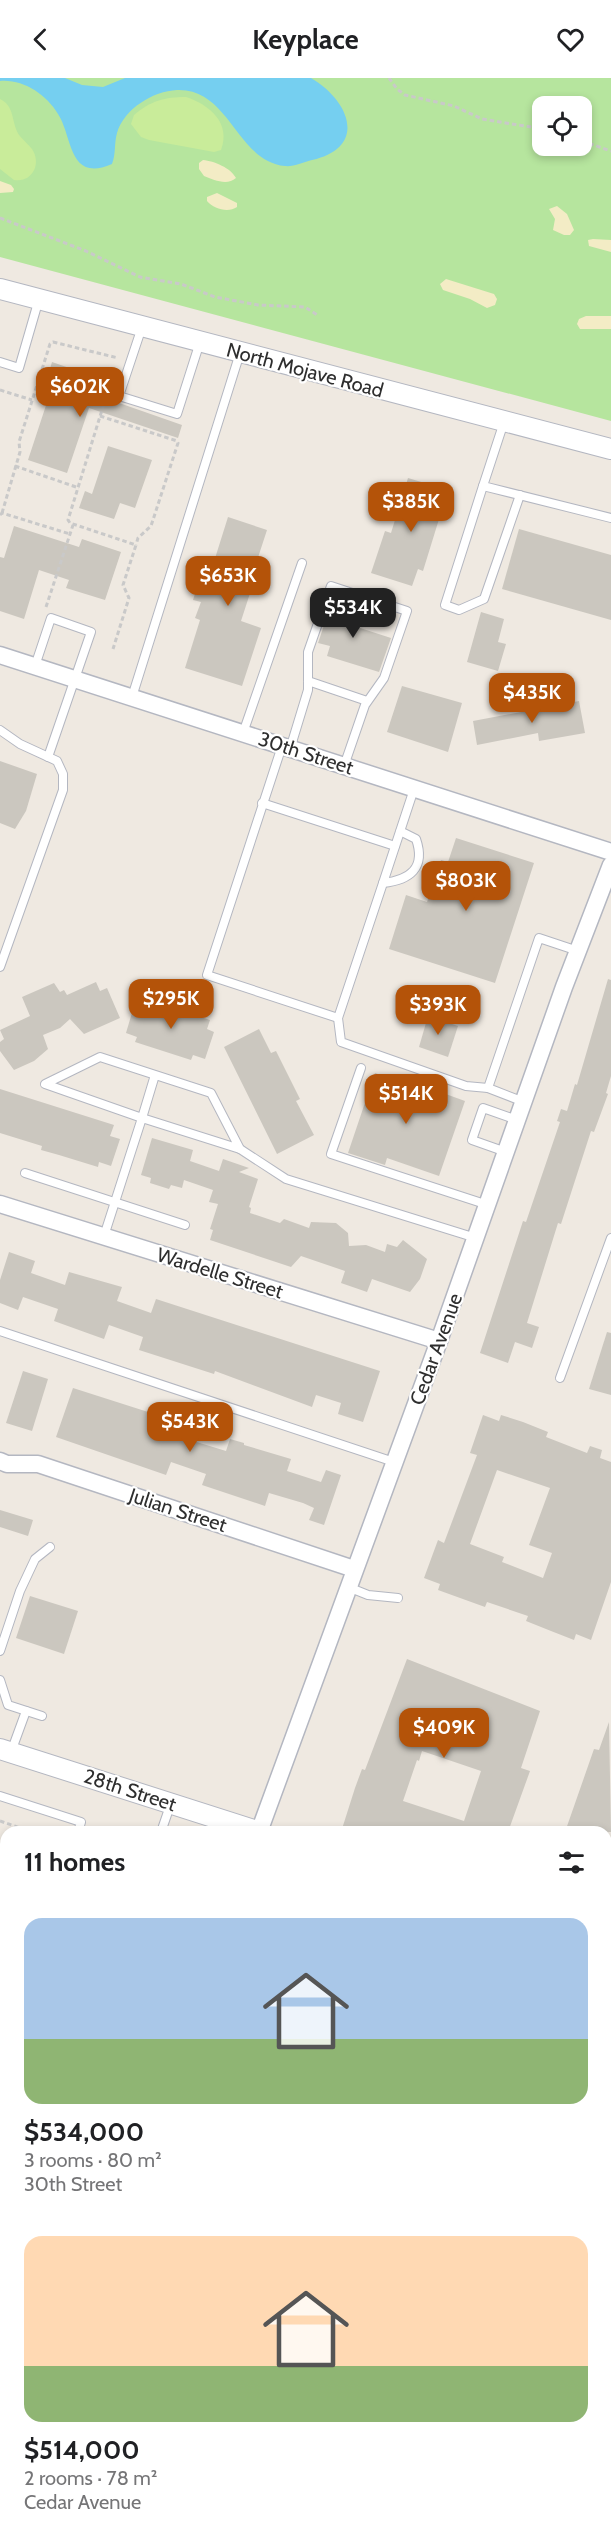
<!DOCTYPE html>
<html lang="en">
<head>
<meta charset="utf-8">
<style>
  body { margin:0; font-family:Cabin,sans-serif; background:#f2f2f2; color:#202124; height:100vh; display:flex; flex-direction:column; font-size:22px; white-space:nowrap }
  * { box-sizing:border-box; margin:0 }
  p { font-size:20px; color:#757577 }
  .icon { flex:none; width:33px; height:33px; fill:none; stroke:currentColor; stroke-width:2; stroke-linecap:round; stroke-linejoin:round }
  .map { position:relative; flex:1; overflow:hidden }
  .drawer { position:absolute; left:0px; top:1748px; width:612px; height:722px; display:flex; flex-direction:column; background:#fff; border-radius:18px 18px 0 0; box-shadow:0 3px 9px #0003 }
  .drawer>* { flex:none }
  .buttons { position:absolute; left:532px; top:18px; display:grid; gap:12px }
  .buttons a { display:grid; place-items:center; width:60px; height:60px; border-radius:12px; background:#fff; box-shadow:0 3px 9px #0003; font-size:30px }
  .price { position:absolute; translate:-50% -51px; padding:0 14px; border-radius:12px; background:#b45309; color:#fff; font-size:20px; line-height:39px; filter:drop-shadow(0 2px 3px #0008) }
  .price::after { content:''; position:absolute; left:50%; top:36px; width:18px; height:14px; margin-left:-9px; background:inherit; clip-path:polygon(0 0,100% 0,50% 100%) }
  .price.active { background:#222; color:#fff }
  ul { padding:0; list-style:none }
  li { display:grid; align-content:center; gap:12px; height:318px; padding:0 24px }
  li span { display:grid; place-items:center; height:186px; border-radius:18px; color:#555 }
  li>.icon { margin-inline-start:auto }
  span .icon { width:108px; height:108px; fill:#fffc; stroke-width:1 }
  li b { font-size:26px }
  h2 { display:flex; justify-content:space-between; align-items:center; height:72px; padding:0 24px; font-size:26px }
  header { display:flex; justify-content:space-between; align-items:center; height:78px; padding:0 24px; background:#fff; font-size:27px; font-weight:700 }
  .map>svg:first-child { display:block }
  .green { fill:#b6e59e; fill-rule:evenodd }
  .sand { fill:#f3ecc5 }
  .pitch { fill:#c9ec9a }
  .water { fill:#75cff0 }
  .building { fill:#cbc7bf; fill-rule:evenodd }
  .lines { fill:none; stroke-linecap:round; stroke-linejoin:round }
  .service-casing { stroke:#b4b7c1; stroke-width:10 }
  .minor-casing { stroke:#b4b7c1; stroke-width:19 }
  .tertiary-casing { stroke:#b4b7c1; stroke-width:22 }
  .motorway-casing { stroke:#c9c9c9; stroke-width:32 }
  .path { stroke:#c9c9c9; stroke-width:3; stroke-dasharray:4.5 3; stroke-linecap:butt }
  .service { stroke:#fff; stroke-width:8 }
  .minor { stroke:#fff; stroke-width:16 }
  .tertiary { stroke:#fff; stroke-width:20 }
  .motorway { stroke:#ffa35c; stroke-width:30 }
  .labels { text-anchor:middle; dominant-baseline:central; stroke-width:4.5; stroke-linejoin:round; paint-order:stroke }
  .street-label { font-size:20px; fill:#2e2e2e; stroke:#fff }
</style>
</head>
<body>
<header><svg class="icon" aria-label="back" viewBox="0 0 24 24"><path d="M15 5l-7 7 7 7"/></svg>Keyplace<svg class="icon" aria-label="heart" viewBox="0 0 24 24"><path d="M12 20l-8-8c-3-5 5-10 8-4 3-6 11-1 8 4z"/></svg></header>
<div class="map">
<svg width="611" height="2468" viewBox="0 0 611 2468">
  <rect width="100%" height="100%" fill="#efe9e1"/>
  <!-- green -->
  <path class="green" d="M0 0H611V343L0 179ZM543 28H582V68H543Z"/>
  <!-- sand -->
  <g class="sand">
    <path d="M203 82C214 83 231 90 236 100 227 108 214 102 204 98L199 91V85Z"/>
    <path d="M0 103 11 107 14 111 13 114 0 115Z"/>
    <path d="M217 115 237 125V129C228 135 214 131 207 123V119Z"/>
    <path d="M557 128 567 136 574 152 570 157H564L553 152 555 141 549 131Z"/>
    <path d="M593 161 611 162V174L589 168 588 162Z"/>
    <path d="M446 201 494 216 497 221 495 227 487 230 470 221 443 212 440 206Z"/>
    <path d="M586 238H611V251H580L577 246 579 241Z"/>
  </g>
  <!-- pitch -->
  <g class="pitch">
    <path d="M186 19C210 27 231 45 221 72L214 74 149 62 141 59 131 46 134 37C150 23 165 19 186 19Z"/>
    <path d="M0 21C15 28 11 44 19 57 23 62 28 66 32 71 42 86 32 105 14 102L0 91Z"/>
  </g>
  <!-- water -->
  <path class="water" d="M0 0H65L82 7 103 9 125 0H311C350 23 368 69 312 82 304 84 293 89 285 88 236 83 230 10 177 12 153 13 124 31 117 55 114 66 116 76 112 86 68 105 73 59 58 36 46 16 23 1 0 3Z"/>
  <!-- building -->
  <g class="building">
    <path d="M52 284 87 296 82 312 182 347 178 360 89 330 67 395 28 382 54 303 47 301Z"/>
    <path d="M108 368 152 382 135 430 120 425 114 441 79 430 85 413 92 416Z"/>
    <path d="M408 400 448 412 423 493 418 491 412 508 371 495 385 453 391 455Z"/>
    <path d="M228 439 267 452 250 504 253 506 241 543 261 550 242 608 185 590 200 542 195 540 201 524 193 522 198 506 206 509Z"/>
    <path d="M14 448 79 469 82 461 121 474 105 522 66 510 69 502 39 492 24 541 0 533V479L4 480Z"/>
    <path d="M519 451 611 477V542L502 511Z"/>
    <path d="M332 524 362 533 357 549 391 560 379 594 327 578 330 568 318 565Z"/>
    <path d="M481 534 504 541 498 564 506 566 498 593 467 584Z"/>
    <path d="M402 608 462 625 448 674 387 654Z"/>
    <path d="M579 623 585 655 539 663 538 655 477 667 473 643Z"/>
    <path d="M0 683 37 696 26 733 15 751 0 745Z"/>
    <path d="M456 760 534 785 495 905 389 871 406 817 427 824 441 782 448 784Z"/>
    <path d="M608 901 611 902V998L606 1015 608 1016 594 1054 591 1053 561 1146 558 1145 527 1245 539 1249 532 1270 515 1264 508 1285 480 1275 523 1143 526 1144 560 1044 557 1043 561 1031 567 1033 575 1006 577 1007Z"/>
    <path d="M96 904 100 913 107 910 120 940 84 956 70 941 60 950 43 957 48 971 34 983 14 992 0 973V964L4 961 0 952 30 938 22 919 54 905 60 914 64 912 67 917Z"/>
    <path d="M146 921 210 942 207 951 214 954 205 981 193 977 191 982 135 964 137 959 126 955 134 928 143 931Z"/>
    <path d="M428 938 458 948 448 979 419 969Z"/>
    <path d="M259 951 271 975 276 973 300 1021 296 1023 314 1057 277 1076 224 969Z"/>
    <path d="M375 995 428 1013 429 1010 465 1023 439 1098 387 1080 385 1087 348 1075Z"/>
    <path d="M0 1011 114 1047 110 1058 120 1061 111 1088 99 1084 98 1089 59 1077 41 1072 42 1068 0 1055Z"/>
    <path d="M152 1060 193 1072 190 1083 219 1093 223 1081 249 1090 239 1094 258 1101 249 1129 251 1130 250 1135 280 1145 284 1141 309 1150 311 1144 336 1145 348 1155 349 1168 366 1167 385 1174 387 1166 397 1169 403 1162 427 1181 420 1201 410 1214 372 1201 367 1214 341 1205 345 1193 301 1178 291 1189 210 1162 213 1152 210 1151 218 1126 209 1124 213 1112 184 1102 182 1110 171 1107 169 1111 150 1105 151 1100 141 1097Z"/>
    <path d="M9 1174 35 1183 31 1195 65 1207 69 1194 122 1209 117 1223 151 1235 156 1221 380 1293 363 1344 338 1336 341 1325 316 1317 312 1329 215 1293 214 1296 139 1272 143 1259 109 1247 104 1261 90 1256 54 1243 58 1231 23 1219 18 1232 0 1225V1202Z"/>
    <path d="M607 1254 611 1255V1317L589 1311Z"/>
    <path d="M23 1293 48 1301 32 1353 6 1345Z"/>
    <path d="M73 1310 195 1349 190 1362 226 1373 230 1361 244 1365V1367L291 1381 287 1393 321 1404 326 1392 341 1397 324 1447 309 1442 314 1430 303 1425 269 1415 265 1428 202 1407 206 1396 171 1384 166 1397 56 1359Z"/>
    <path d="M483 1337 499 1343 501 1337 523 1344 548 1354 546 1359 587 1375 590 1368 602 1372 600 1380 611 1384V1504L591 1562 576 1556 574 1562 551 1553 526 1543 528 1538 487 1524 485 1529 438 1512 440 1506 424 1500 438 1462 444 1465 477 1377 470 1375ZM497 1392 550 1410 529 1467 552 1475 543 1500 502 1484 504 1479 470 1466Z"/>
    <path d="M0 1432 33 1442 28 1458 0 1449Z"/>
    <path d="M30 1518 78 1533 64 1576 16 1560Z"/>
    <path d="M407 1581 540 1633 521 1690 530 1693 508 1754H341L355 1710 362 1691 365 1692ZM422 1673 481 1693 464 1743 403 1723 417 1682 419 1683Z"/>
    <path d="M609 1644 611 1754H565L594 1671 599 1672Z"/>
  </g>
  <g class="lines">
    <defs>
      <g id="service">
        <path d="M142 249 119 318 177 336 200 264"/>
        <path d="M0 284 19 290 39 221"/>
        <path d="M504 344 483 408 611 440"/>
        <path d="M483 408 445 527 459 532 484 521 520 417"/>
        <path d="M35 588 51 540 91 554 48 679"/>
        <path d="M308 603 367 623"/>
        <path d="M132 619 240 275"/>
        <path d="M0 652 20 666 57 683 63 696V712L0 889"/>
        <path d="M243 655 302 485"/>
        <path d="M282 668 207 897 338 940"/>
        <path d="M290 671 308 612V574L331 508 407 533 384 600 365 627 344 688"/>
        <path d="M262 725 395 768"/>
        <path d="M400 753 416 761C426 790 410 802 383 805L414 711"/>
        <path d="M383 805 338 940 341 964 466 1008 488 1010"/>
        <path d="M361 990 331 1076 488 1127"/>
        <path d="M524 1024 488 1010 539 860 578 873"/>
        <path d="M240 1071 286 1101 476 1160"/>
        <path d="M506 1074 472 1062 483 1030 517 1042"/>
        <path d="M25 1095 185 1147"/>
        <path d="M104 1158 142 1040 45 1006 100 979 211 1015 240 1071 142 1040 155 997"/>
        <path d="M0 1253 394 1384"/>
        <path d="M560 1300 611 1160"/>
        <path d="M348 1509 368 1517 398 1520"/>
        <path d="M0 1573 20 1513 35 1481 50 1469"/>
        <path d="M0 1602 8 1627 42 1638"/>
        <path d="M11 1674 26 1633"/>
        <path d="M0 1718 81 1744 78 1754"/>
        <path d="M161 1754 171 1725"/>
        <path d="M0 1949 6 1951"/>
        <path d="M0 2231 6 2233"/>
      </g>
      <g id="minor">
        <path d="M0 577 611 774"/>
        <path d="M0 1126 439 1263"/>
        <path d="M0 1383 7 1386H38L354 1491"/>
        <path d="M259 1754 439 1263 564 909 611 787"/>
        <path d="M0 2090 6 2092"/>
        <path d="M3 2468 6 2459"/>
      </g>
      <g id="tertiary">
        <path d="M0 211 611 371"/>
        <path d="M0 1671 260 1754"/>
        <path d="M606 1864 611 1866"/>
      </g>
      <g id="motorway">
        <path d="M606 2431 611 2424"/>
        <path d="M578 2468 583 2463"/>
      </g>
    </defs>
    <!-- service casing -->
    <use href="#service" class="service-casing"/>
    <!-- minor casing -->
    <use href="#minor" class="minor-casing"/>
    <!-- tertiary casing -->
    <use href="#tertiary" class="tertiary-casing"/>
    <!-- motorway casing -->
    <use href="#motorway" class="motorway-casing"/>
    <!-- path -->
    <g class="path">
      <path d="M389 0 397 11 405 17 454 28 482 41 543 51"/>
      <path d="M582 63 611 73"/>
      <path d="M0 140 86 173 140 199 181 206 215 219 258 227 305 229 319 238"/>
      <path d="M0 312 32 322"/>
      <path d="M106 319 68 442 70 445 136 467 123 507 129 520 113 571"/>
      <path d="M100 338 177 363 178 365 151 448 138 460 136 467"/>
      <path d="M15 388 79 410"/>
      <path d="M2 435 20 374 19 364 50 266 53 264 118 280"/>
      <path d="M0 437 2 435 70 456"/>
      <path d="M46 529 73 447"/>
      <path d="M0 1743 32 1754"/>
      <path d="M0 1833 6 1835"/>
      <path d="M0 1911 6 1895"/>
      <path d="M606 2306 611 2292"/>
    </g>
    <!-- service -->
    <use href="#service" class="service"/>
    <!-- minor -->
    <use href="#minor" class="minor"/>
    <!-- tertiary -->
    <use href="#tertiary" class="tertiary"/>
    <!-- motorway -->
    <use href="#motorway" class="motorway"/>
  </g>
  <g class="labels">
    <!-- street labels -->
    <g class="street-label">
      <text transform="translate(305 292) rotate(15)">North Mojave Road</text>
      <text transform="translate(306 675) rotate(18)">30th Street</text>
      <text transform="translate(220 1195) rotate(17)">Wardelle Street</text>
      <text transform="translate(436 1271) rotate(-70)">Cedar Avenue</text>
      <text transform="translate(178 1432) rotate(18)">Julian Street</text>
      <text transform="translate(130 1712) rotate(18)">28th Street</text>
    </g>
  </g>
</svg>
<div class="buttons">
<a><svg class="icon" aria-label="locate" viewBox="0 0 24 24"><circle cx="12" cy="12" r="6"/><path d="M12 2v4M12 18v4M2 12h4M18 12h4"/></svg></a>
</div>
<b class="price" style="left:80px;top:340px">$602K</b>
<b class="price" style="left:411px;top:455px">$385K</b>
<b class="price" style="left:228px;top:529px">$653K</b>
<b class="price active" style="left:353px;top:561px">$534K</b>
<b class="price" style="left:532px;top:646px">$435K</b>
<b class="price" style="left:466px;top:834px">$803K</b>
<b class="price" style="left:171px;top:952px">$295K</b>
<b class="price" style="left:438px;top:958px">$393K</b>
<b class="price" style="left:406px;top:1047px">$514K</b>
<b class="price" style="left:190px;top:1375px">$543K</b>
<b class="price" style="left:444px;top:1681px">$409K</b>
<section class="drawer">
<h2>11 homes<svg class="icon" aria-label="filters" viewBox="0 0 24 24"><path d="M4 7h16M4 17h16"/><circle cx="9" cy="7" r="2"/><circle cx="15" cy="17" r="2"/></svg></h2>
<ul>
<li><span style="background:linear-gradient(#a9c7e8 65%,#8fb573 0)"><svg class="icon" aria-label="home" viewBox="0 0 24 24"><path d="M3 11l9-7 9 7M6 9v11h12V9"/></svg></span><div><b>$534,000</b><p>3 rooms · 80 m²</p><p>30th Street</p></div></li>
<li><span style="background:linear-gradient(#ffd9b3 70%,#8fb573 0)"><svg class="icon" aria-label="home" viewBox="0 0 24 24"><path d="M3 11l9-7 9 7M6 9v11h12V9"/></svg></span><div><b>$514,000</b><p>2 rooms · 78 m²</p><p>Cedar Avenue</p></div></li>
</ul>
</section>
</div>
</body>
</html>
